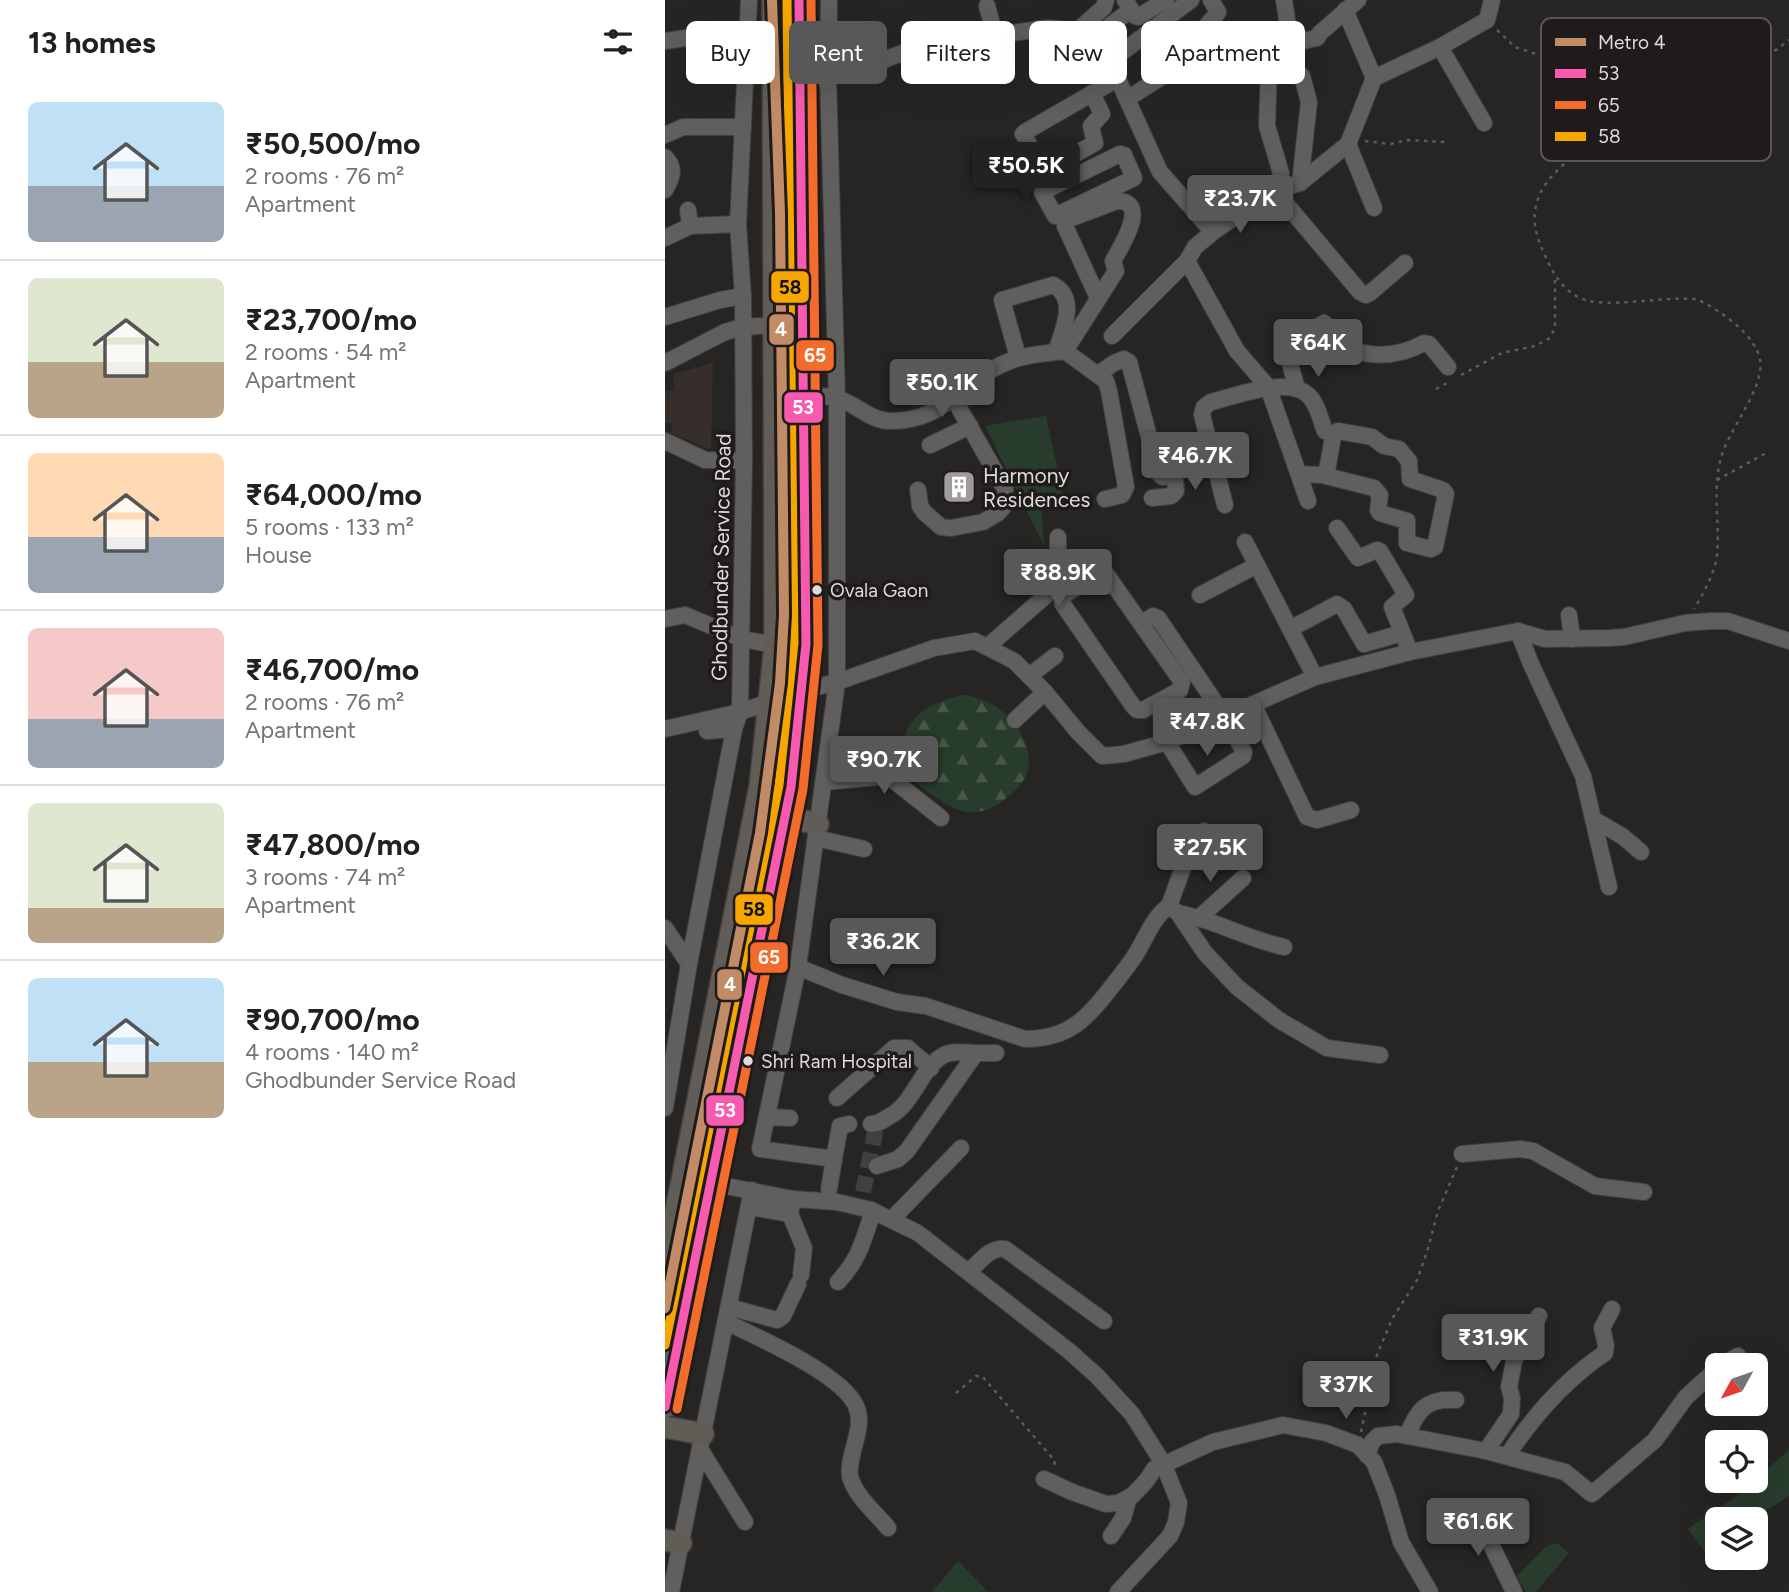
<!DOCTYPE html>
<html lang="en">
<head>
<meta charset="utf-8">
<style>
  body { margin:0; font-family:Figtree,sans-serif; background:#f6f6f6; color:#202124; height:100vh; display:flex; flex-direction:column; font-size:26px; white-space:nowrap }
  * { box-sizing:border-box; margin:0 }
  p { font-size:23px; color:#757577 }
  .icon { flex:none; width:38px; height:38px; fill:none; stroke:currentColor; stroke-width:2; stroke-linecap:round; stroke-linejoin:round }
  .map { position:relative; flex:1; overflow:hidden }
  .panel { display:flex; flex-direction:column; background:#fff; width:665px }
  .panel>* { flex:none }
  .banner { position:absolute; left:21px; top:21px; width:665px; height:63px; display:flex; gap:14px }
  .needle { width:46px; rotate:230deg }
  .fabs { position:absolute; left:1040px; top:1353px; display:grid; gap:14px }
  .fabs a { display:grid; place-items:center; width:63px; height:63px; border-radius:10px; background:#fff; box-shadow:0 7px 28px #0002; font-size:35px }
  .price { position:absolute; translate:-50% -60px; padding:0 16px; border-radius:7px; background:#595859; color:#fff; font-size:23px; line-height:46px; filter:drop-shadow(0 2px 4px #0008) }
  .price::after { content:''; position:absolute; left:50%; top:42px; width:21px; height:16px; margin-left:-10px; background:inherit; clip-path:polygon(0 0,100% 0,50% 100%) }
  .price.on { background:#222; color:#fff }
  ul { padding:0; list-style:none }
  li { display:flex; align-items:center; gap:21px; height:175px; padding:0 28px }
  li+li { border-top:2px solid #e0e0e0 }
  li span { display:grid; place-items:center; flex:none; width:196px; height:140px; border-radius:10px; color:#555 }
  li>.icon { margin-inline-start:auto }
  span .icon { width:84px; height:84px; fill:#fffc; stroke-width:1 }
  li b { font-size:30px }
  h2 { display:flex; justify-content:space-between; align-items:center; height:84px; padding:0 28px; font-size:30px }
  .pill { padding:0 24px; border-radius:10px; background:#fff; box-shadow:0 7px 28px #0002; font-size:24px; line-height:63px }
  .pill.on { background:#595859; color:#fff }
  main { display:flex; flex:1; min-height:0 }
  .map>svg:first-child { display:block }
  .built { fill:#362e2b }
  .green { fill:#283c2d }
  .forest { fill:url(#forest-firs) }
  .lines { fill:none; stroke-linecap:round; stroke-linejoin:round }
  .minor-tunnel { stroke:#42403f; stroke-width:16; stroke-dasharray:16 8; stroke-linecap:butt }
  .minor-casing { stroke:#41403f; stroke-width:18 }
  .major-casing { stroke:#41403f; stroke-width:24 }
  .path { stroke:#5d5b5a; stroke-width:2.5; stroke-dasharray:3.5 5; stroke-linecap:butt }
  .minor { stroke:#605f5e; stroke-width:16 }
  .major { stroke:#625c56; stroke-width:21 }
  .bus-1-casing { stroke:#1e1b1a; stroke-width:14 }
  .bus-2-casing { stroke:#1e1b1a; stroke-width:14 }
  .bus-3-casing { stroke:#1e1b1a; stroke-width:14 }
  .bus-1 { stroke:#f75aaf; stroke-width:9 }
  .bus-2 { stroke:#f36c2b; stroke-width:9 }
  .bus-3 { stroke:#f7a600; stroke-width:9 }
  .metro-1-casing { stroke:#1e1b1a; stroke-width:16 }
  .metro-1 { stroke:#c18c65; stroke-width:10 }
  .bus-dot { fill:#dedbda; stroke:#1e1b1a; stroke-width:2.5 }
  .labels { text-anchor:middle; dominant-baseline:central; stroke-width:7; stroke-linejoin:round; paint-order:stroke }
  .bus-label { font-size:19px; fill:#dedbda; stroke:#1e1b1a; text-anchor:start }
  .poi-label { font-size:21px; fill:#dedbda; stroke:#1e1b1a; text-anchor:start }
  .street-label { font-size:21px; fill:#dedbda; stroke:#1e1b1a }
  .key { fill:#1e1b1a; stroke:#585554; stroke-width:2 }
  .key-label { font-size:19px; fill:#dedbda }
  .line-badge { stroke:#1e1b1a; stroke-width:2.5 }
  .badge-label { font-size:19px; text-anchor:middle; font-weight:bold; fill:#fff }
  .pale-badge-label { font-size:19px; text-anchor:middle; font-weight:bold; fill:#111 }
</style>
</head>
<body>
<main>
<section class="panel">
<h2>13 homes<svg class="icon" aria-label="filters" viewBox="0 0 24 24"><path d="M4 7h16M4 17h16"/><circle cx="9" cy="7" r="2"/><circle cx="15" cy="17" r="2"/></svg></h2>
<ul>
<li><span style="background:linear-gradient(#bfe0f5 60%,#9aa5b1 0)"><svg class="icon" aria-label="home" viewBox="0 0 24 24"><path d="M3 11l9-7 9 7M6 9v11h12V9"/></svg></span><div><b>₹50,500/mo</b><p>2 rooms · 76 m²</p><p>Apartment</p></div></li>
<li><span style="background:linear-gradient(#dfe7d0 60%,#b9a48a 0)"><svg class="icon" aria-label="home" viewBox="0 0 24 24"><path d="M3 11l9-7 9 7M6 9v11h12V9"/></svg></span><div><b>₹23,700/mo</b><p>2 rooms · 54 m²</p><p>Apartment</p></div></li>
<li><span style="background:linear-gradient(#ffd9b3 60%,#9aa5b1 0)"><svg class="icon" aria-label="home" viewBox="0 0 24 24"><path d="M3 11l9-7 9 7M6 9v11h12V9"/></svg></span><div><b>₹64,000/mo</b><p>5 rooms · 133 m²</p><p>House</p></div></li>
<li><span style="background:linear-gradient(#f6c9c9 65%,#9aa5b1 0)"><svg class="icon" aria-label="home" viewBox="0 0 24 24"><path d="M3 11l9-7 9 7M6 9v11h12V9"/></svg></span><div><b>₹46,700/mo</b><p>2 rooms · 76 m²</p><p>Apartment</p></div></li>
<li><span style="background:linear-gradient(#dfe7d0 75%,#b9a48a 0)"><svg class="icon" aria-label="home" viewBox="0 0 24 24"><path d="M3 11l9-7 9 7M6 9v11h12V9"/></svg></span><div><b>₹47,800/mo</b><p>3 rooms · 74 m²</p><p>Apartment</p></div></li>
<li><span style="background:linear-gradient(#bfe0f5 60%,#b9a48a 0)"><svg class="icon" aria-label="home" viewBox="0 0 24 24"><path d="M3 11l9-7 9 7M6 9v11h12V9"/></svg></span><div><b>₹90,700/mo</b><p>4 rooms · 140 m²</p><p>Ghodbunder Service Road</p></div></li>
</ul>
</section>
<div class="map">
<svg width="1124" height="1592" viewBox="0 0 1124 1592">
  <defs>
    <pattern id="forest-firs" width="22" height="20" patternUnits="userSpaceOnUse" patternTransform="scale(1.75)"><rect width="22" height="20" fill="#283c2d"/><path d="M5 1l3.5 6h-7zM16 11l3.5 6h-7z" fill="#47584b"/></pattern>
  </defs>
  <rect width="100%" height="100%" fill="#272524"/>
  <!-- built -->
  <path class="built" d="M48 363 46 449H45L6 433 8 423H0V391L9 390 8 374Z"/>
  <!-- green -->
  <g class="green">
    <path d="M381 416 398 494 376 499 379 546 320 426Z"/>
    <path d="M1124 1450V1496L1088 1519H1052V1542L1039 1551 1023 1529 1077 1492Z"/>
    <path d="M892 1543 904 1553 871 1592H861L852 1576 882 1546Z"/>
    <path d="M293 1561 323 1592H267Z"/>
  </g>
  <!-- forest -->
  <path class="forest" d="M295 695C329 695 364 728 364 763 363 777 356 785 346 794 334 805 320 814 303 812 291 811 274 800 265 793 259 789 252 785 248 780 233 762 235 731 252 716 263 705 281 700 295 695Z"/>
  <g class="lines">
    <!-- minor-tunnel -->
    <path class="minor-tunnel" d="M198 1192 211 1128"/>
    <defs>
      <g id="minor">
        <path d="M164 0 163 76 172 398V682L133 967 95 1149 169 1159 175 1126 184 1124"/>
        <path d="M460 0 470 16 473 17 501 0"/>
        <path d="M619 0 625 39 629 43 652 38 655 33 693 0"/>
        <path d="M322 6 330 35"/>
        <path d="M412 31 439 7 441 0"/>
        <path d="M567 37 598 52 604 67 602 126 616 173 611 192 695 292 701 295 705 293 740 263"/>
        <path d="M428 38 466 10"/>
        <path d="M0 41 21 38 108 69"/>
        <path d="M775 47 819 123"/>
        <path d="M443 63 526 0"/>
        <path d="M709 78 775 47 822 20 827 0"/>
        <path d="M135 83 205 65 259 45 383 28 412 31 428 38 452 77 495 172 548 232"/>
        <path d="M427 93 437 114 426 126 430 143 382 170H379L358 134 360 132 452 79"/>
        <path d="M462 99 495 78 550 16 553 12 546 0"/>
        <path d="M0 135 18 127H78"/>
        <path d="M683 144 709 208"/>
        <path d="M455 154 459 155 469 178 390 216 377 192Z"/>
        <path d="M0 157C11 168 7 178 0 190"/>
        <path d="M635 183 644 102 637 76"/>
        <path d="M25 226 73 224"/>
        <path d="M0 238 25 226 23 210"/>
        <path d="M522 261 572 351 603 387 643 501"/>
        <path d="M0 317 55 300 78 296"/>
        <path d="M447 336 522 261 530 247 548 232 604 193 635 183 683 144 709 78 680 10"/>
        <path d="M400 351 451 271 448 261C455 248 486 201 452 201L404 219 400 226 433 298"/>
        <path d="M353 357 337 300 388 285C414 298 397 332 391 352"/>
        <path d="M0 363 60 332 77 327 110 325"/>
        <path d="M433 374 449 363 459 359 464 362 494 474 498 477 505 475 510 478 511 491 506 496 487 498"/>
        <path d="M632 389 621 349 625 342 659 323C665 328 668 335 673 340 697 361 734 357 759 343L764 344 783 367"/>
        <path d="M139 396C149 396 161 395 171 398 189 402 205 421 225 421 274 422 291 390 328 369 351 355 375 354 400 351L441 381 444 391 461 487 457 495 440 499"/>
        <path d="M0 441 40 460 79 461"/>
        <path d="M265 445 305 426"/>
        <path d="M634 474 657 475 709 488 715 495 713 510 715 513 742 521V543L766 549 770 547 781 494 778 490 745 479 744 461 734 449 719 446 707 437 673 431 668 437 661 476"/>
        <path d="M253 490 255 506 259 512 276 527 286 528 318 522 333 513 340 505V489L289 399"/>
        <path d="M560 505 537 415 539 407 546 402C570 396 623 376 643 395 653 404 655 419 660 431"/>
        <path d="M672 528 693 558 712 550 715 551 741 595 727 607 745 652"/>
        <path d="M580 542 650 677"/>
        <path d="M439 571 517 682 515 690 478 710H472L468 706 397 603 399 595Z"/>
        <path d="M535 595 592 565"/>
        <path d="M904 615 907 639"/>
        <path d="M0 619 20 615 77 639 110 645"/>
        <path d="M477 623 488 616 493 618 560 717 579 752 578 756 530 787 502 742"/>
        <path d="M625 629 672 604 679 609 699 644 737 633"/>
        <path d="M853 631 866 664 918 776 944 887"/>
        <path d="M322 647 393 585V537"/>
        <path d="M364 676 390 656"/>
        <path d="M588 704 642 817 652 820 686 810"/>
        <path d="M350 720 380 692"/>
        <path d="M0 729 75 712 136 691 172 682 269 648 310 641 349 661 380 692 413 732 437 756 459 754 502 742 650 677 745 652 853 631 880 639 945 638 959 637 1020 623 1047 621H1063L1124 641"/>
        <path d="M42 731 69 729"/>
        <path d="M159 782 223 776 276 818"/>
        <path d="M928 819 957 836 976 852"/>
        <path d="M151 838 199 849"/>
        <path d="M504 906 523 854 539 831"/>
        <path d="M513 913C550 920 582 939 619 947"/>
        <path d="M535 917 578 878"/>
        <path d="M0 928 24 964"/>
        <path d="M133 967 177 985 232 1002 261 1006 360 1039C404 1039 423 1018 448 985 456 975 464 965 471 954 481 938 488 917 504 906L513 913 540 953 572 987 614 1020 662 1048 715 1055"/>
        <path d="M172 1098 229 1048H243L266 1068"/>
        <path d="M0 1108 24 964 69 729 75 712 79 461 78 296 73 224 84 0"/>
        <path d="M102 1117 125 1118"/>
        <path d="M206 1124C214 1124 218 1120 225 1116 250 1102 256 1067 279 1055 288 1050 301 1053 311 1053"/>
        <path d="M797 1154 855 1149 868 1151 930 1186 979 1192"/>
        <path d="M212 1166 233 1159 242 1151 311 1053H331"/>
        <path d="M45 1183 128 1199 172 1202 206 1210 253 1233 404 1351 432 1376 467 1414 498 1463 514 1503 511 1522 505 1536 453 1592"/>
        <path d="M164 1189 169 1159"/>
        <path d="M128 1199 125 1214 139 1248 136 1275"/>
        <path d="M85 1207 125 1214"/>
        <path d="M227 1219 296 1148"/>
        <path d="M304 1272C313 1263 326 1246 340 1249L439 1321"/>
        <path d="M173 1282C195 1258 198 1241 208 1211"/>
        <path d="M64 1307 112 1320 118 1316 133 1284"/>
        <path d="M61 1322C92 1337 177 1374 191 1406 201 1428 182 1454 185 1476 189 1495 211 1513 223 1528"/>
        <path d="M1057 1365 1073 1356"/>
        <path d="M742 1436C752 1410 761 1398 791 1400"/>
        <path d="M35 1449 80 1522"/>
        <path d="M821 1451 846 1414 847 1398 844 1387 849 1361 874 1316"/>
        <path d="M702 1455 707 1442 713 1436 732 1434 821 1451 900 1472 927 1494 990 1440 1021 1397 1052 1369"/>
        <path d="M842 1456C867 1418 901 1379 940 1353L941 1345 937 1328 947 1309"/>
        <path d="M379 1479 407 1492 441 1504 453 1503 467 1496 482 1480 489 1469 548 1442 618 1425 661 1433 693 1445 709 1462 722 1495 736 1542 765 1592"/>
        <path d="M809 1509 849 1592"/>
        <path d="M446 1536 458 1518 464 1497"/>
        <path d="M6 1592 87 1190"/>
      </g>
      <g id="major">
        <path d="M120 817 153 824"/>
        <path d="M0 1266 95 786 110 645 108 0"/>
        <path d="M0 1407 126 787 141 644 134 0"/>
        <path d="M0 1427 38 1434"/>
        <path d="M0 1540 16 1543"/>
      </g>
    </defs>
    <!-- minor casing -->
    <use href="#minor" class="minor-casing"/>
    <!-- major casing -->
    <use href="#major" class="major-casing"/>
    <!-- path -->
    <g class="path">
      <path d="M832 30 850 47 892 61 999 72 1077 60 1111 50 1124 40"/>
      <path d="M999 72C980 91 962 111 942 129 918 151 878 172 871 206 866 226 875 245 883 262 893 283 906 299 930 302 963 305 998 297 1031 299 1054 309 1091 335 1095 360 1100 388 1063 430 1056 458 1047 490 1055 523 1052 555 1050 573 1038 594 1029 609"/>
      <path d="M700 141 725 144 743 140 780 142"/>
      <path d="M796 375 837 353 870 346 885 338 890 328V276"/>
      <path d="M771 389 784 382"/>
      <path d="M1052 480 1103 452"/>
      <path d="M291 1393 311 1376H317L390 1461 389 1466"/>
      <path d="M696 1432 712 1355 727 1319 752 1280 762 1252 773 1211 792 1167"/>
    </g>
    <!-- minor -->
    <use href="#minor" class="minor"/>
    <!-- major -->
    <use href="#major" class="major"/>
    <defs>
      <path id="bus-1" d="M0 1407 126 787 141 644 134 0"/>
      <path id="bus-2" d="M12 1409 138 789 153 645 146 0"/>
      <path id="bus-3" d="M0 1345 114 785 129 643 122 0"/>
    </defs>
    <!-- bus-1 casing -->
    <use href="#bus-1" class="bus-1-casing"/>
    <!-- bus-2 casing -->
    <use href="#bus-2" class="bus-2-casing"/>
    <!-- bus-3 casing -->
    <use href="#bus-3" class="bus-3-casing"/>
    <!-- bus-1 -->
    <use href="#bus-1" class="bus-1"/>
    <!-- bus-2 -->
    <use href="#bus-2" class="bus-2"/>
    <!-- bus-3 -->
    <use href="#bus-3" class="bus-3"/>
    <defs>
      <path id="metro-1" d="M0 1308 95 833 115 683 119 615 115 213 107 0"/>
    </defs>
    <!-- metro-1 casing -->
    <use href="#metro-1" class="metro-1-casing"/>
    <!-- metro-1 -->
    <use href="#metro-1" class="metro-1"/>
  </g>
  <!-- icons -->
  <defs>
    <symbol id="building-square" viewBox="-11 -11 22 22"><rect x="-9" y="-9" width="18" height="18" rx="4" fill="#9e9b9a" stroke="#1e1b1a"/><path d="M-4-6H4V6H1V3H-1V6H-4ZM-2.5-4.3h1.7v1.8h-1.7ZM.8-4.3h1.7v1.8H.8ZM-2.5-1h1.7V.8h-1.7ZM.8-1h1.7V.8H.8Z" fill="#fff"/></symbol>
  </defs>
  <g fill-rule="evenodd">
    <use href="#building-square" x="275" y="468" width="38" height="38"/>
  </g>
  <!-- markers -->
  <g class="bus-dot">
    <circle cx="152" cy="590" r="6"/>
    <circle cx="83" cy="1061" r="6"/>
  </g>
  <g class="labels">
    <!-- bus labels -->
    <g class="bus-label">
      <text x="165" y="590">Ovala Gaon</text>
      <text x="96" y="1061">Shri Ram Hospital</text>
    </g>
    <!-- poi labels -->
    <g class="poi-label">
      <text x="318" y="475">Harmony<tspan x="318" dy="24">Residences</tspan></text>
    </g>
    <!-- street labels -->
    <g class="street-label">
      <text transform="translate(56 557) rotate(-89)">Ghodbunder Service Road</text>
    </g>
  </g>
  <!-- legend -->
  <rect x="876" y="18" width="230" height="143" rx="10" class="key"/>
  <rect x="890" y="38" width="31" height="8" fill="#c18c65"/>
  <rect x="890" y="69" width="31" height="9" fill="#f75aaf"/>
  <rect x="890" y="101" width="31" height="8" fill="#f36c2b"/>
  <rect x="890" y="132" width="31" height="9" fill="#f7a600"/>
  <g class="key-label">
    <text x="933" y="49">Metro 4</text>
    <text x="933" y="80">53</text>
    <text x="933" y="112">65</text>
    <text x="933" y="143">58</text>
  </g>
  <g class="line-badge">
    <rect x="105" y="270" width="40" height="34" rx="7" fill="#f7a600"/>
    <rect x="103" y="313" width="27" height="33" rx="7" fill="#c18c65"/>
    <rect x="130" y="339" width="40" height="33" rx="7" fill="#f36c2b"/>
    <rect x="118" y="391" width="41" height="33" rx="7" fill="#f75aaf"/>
    <rect x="69" y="893" width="40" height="33" rx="7" fill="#f7a600"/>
    <rect x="84" y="941" width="40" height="33" rx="7" fill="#f36c2b"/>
    <rect x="51" y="968" width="27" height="33" rx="7" fill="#c18c65"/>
    <rect x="40" y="1094" width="40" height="33" rx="7" fill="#f75aaf"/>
  </g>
  <g class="badge-label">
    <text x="116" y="336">4</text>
    <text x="150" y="362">65</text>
    <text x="138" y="414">53</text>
    <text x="104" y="964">65</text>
    <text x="65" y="991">4</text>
    <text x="60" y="1117">53</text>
  </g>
  <g class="pale-badge-label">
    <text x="125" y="294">58</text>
    <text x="89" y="916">58</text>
  </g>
</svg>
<div class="fabs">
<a><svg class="needle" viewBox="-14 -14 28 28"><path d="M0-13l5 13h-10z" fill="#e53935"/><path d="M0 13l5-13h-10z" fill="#757577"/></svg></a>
<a><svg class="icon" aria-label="locate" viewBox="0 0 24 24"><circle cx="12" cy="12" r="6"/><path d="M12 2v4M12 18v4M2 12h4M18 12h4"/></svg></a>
<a><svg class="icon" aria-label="layers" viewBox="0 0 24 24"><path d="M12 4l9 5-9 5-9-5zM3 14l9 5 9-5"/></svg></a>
</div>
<b class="price on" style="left:361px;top:202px">₹50.5K</b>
<b class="price" style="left:575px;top:235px">₹23.7K</b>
<b class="price" style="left:653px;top:379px">₹64K</b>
<b class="price" style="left:277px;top:419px">₹50.1K</b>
<b class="price" style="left:530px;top:492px">₹46.7K</b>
<b class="price" style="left:393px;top:609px">₹88.9K</b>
<b class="price" style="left:542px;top:758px">₹47.8K</b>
<b class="price" style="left:219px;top:796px">₹90.7K</b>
<b class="price" style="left:545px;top:884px">₹27.5K</b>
<b class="price" style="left:218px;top:978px">₹36.2K</b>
<b class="price" style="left:828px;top:1374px">₹31.9K</b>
<b class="price" style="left:681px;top:1421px">₹37K</b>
<b class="price" style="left:813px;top:1558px">₹61.6K</b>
<div class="banner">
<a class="pill">Buy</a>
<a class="pill on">Rent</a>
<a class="pill">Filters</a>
<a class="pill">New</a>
<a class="pill">Apartment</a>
</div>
</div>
</main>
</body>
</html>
